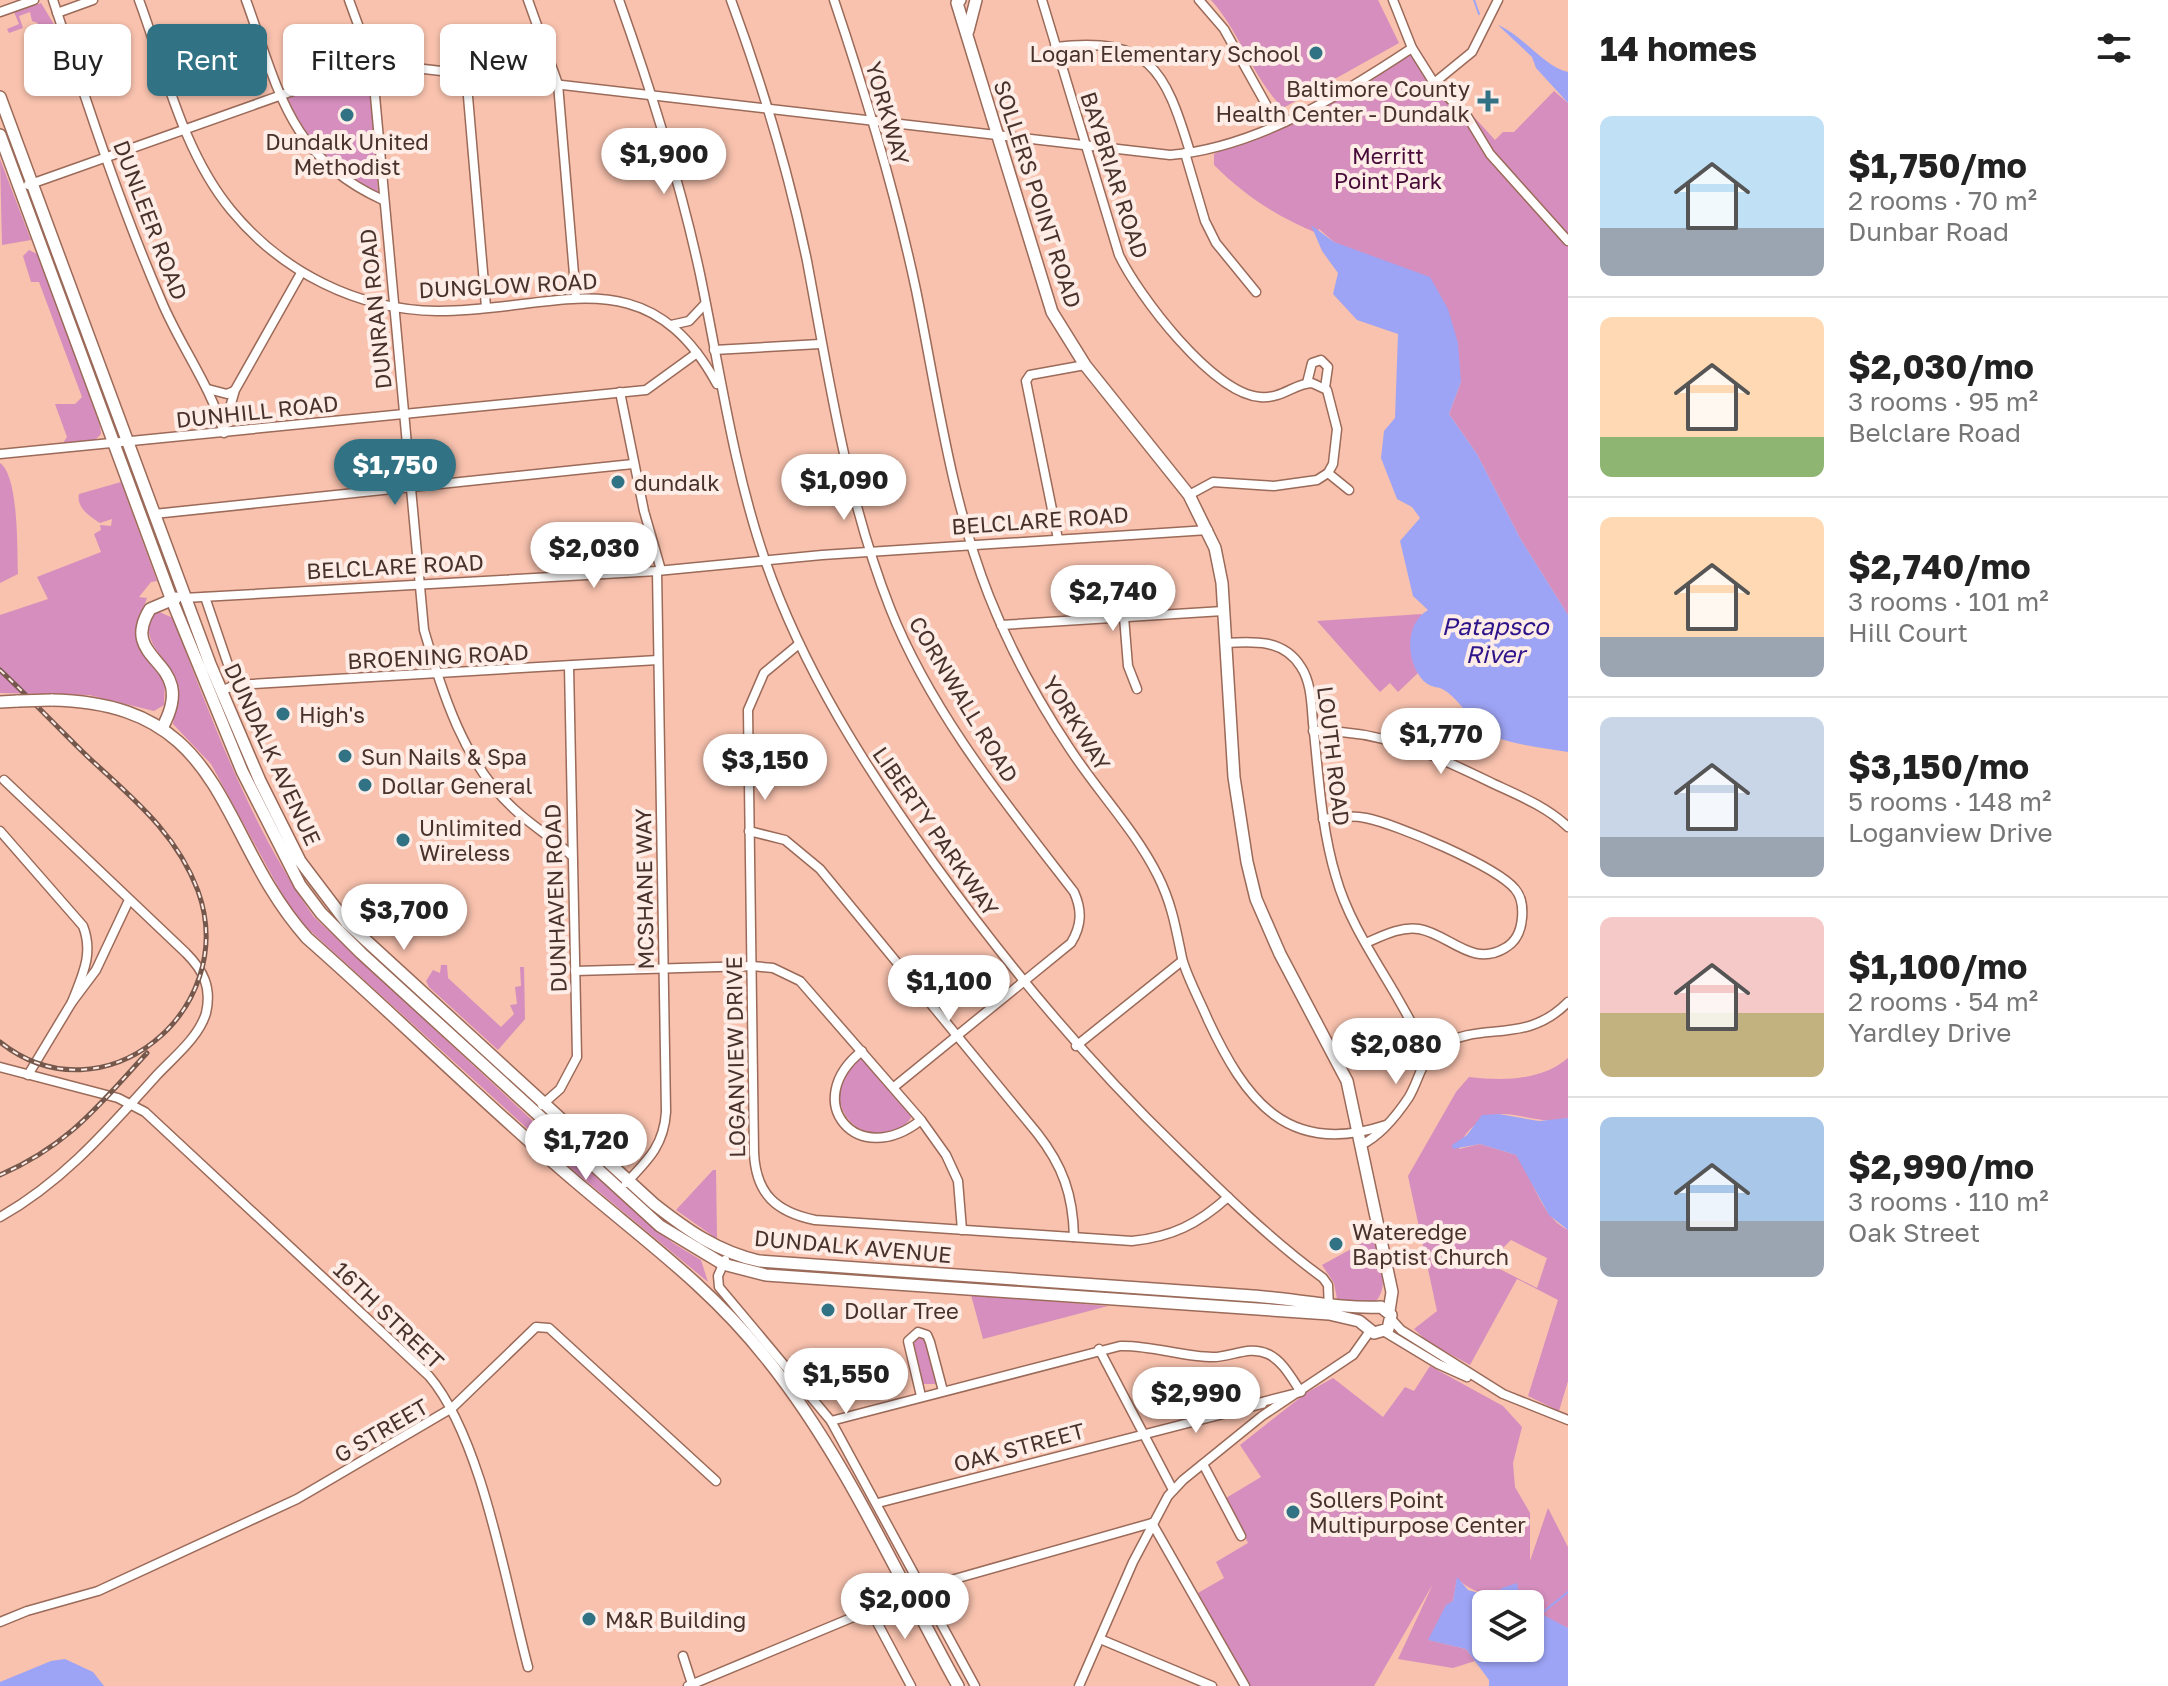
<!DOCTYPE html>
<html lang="en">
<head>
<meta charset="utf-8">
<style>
  body { margin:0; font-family:"Golos Text",sans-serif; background:#f6f6f6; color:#222; height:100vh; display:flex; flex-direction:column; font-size:30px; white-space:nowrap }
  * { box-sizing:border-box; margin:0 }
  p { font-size:26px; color:#767676 }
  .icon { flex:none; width:44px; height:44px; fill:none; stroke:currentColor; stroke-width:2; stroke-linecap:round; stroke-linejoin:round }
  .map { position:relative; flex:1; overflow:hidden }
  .details { display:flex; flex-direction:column; background:#fff; width:600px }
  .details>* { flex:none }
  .top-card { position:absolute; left:24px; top:24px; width:760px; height:72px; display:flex; gap:16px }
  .tools { position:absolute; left:1472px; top:1590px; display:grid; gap:16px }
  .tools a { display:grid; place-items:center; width:72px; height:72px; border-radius:12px; background:#fff; box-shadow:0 2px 6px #0004; font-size:40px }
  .price { position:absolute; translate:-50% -68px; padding:0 18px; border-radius:28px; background:#fff; color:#222; font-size:26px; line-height:52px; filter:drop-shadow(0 2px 4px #0008) }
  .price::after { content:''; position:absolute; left:50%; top:48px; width:24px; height:18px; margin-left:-12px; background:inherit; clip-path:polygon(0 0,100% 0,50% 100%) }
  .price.selected { background:#317285; color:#fff }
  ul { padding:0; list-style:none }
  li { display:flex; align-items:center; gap:24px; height:200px; padding:0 32px }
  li+li { border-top:2px solid #e0e0e0 }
  li span { display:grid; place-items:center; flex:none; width:224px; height:160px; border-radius:12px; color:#555 }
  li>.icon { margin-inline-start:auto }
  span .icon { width:96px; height:96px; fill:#fffc; stroke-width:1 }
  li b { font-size:34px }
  h2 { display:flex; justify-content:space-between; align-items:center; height:96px; padding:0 32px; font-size:34px }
  .pill { padding:0 28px; border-radius:12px; background:#fff; box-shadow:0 2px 6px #0004; font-size:28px; line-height:72px }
  .pill.selected { background:#317285; color:#fff }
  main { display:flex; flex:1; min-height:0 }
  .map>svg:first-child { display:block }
  .green { fill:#d58ebd; fill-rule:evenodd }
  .water { fill:#9ea4f5 }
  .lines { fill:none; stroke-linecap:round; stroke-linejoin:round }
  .stream { stroke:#9ea4f5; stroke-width:2 }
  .minor-casing { stroke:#9b6a59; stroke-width:11 }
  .major-casing { stroke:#9b6a59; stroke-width:14 }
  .minor { stroke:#fff; stroke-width:8 }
  .major { stroke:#fff; stroke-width:11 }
  .rail-casing { stroke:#75574c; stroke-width:5 }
  .rail { stroke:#feece6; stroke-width:2; stroke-dasharray:6; stroke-linecap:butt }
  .major-bridge-casing { stroke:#9b6a59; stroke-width:14; stroke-linecap:butt }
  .major-bridge { stroke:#fff; stroke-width:11 }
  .poi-dot { fill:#317285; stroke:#feece6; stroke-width:3 }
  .labels { text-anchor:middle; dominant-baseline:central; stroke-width:8; stroke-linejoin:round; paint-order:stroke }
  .poi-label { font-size:22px; fill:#48322b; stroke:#feece6; text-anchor:start }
  .street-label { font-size:22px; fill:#48322b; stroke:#feece6 }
  .park-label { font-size:22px; fill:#480a39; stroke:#feece6 }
  .water-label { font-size:24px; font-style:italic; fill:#2d148b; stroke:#feece6 }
</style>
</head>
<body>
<main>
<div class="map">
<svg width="1568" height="1686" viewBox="0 0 1568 1686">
  <rect width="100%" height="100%" fill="#f8c2ae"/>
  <!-- green -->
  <g class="green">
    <path d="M1211 0H1378L1399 43 1283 108C1252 77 1240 32 1211 0Z"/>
    <path d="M41 3 58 31 56 36 43 42 35 27 38 23 32 21 30 12 19 16 23 28 9 33 7 29 19 24 14 12Z"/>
    <path d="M1410 52 1435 91 1444 84 1495 140 1503 132H1514L1554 91 1568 103V615L1520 538 1477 454 1449 414 1461 382 1351 250 1334 242 1319 229 1317 233C1277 217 1244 195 1214 165V154L1303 113Z"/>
    <path d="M367 68 370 73 378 192C331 185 303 134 284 96Z"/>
    <path d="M0 159 31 240 2 245Z"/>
    <path d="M29 250 41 256 100 426 101 434 94 441 63 443 67 437 55 404H75L82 397 39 282H31L23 256Z"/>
    <path d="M0 463C19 476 17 550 18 574L0 583Z"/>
    <path d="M121 482 157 581 151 582 139 597 147 598 136 629 165 681 164 705 154 711 89 695 0 693V615L48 599 37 577 101 552 94 534 101 530 100 525 111 526 112 519 100 523C89 516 76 507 79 494Z"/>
    <path d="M157 611 173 618C212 721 250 825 314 917L548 1135 673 1243 701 1260 708 1282 574 1171 294 916 211 764 173 724C174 714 179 703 179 693 179 662 143 653 149 618Z"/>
    <path d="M1422 614C1411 632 1408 654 1418 673L1398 692 1390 683 1380 692 1317 621Z"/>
    <path d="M441 965H447L448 978 501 1027 514 1014 510 1005 517 1004 515 987 521 986 520 967H524L525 1019 498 1050 429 987 426 981 433 970 440 973Z"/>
    <path d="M862 1056 912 1116C899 1140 864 1139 848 1119 838 1107 839 1092 840 1077Z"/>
    <path d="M1568 1058V1118C1539 1125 1522 1113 1500 1114 1482 1116 1462 1132 1459 1149L1480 1144 1516 1155C1533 1177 1541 1218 1568 1230V1381L1559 1411 1528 1396 1558 1300 1517 1279 1470 1365 1428 1342 1414 1329 1437 1311 1408 1176 1456 1092 1469 1077C1503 1081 1541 1081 1568 1058ZM1511 1240 1547 1258 1537 1288 1488 1263Z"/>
    <path d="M713 1170H716L717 1239 676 1210Z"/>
    <path d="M1373 1237C1378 1257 1392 1287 1374 1303L1337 1299 1334 1283 1322 1265Z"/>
    <path d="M736 1262 766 1269 1320 1304 1322 1309 764 1271Z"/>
    <path d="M971 1295 1108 1306 983 1339Z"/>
    <path d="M917 1335 924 1338 936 1378 935 1384H921L911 1337Z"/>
    <path d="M1430 1366 1503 1406 1522 1427 1513 1463 1515 1487 1530 1513V1561L1548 1508 1568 1547V1628L1535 1613 1519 1595C1489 1595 1480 1597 1457 1579L1453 1601 1446 1606 1429 1640 1466 1649 1475 1661 1453 1668 1398 1659 1433 1584 1374 1686H1249L1198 1593 1224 1578 1216 1562 1248 1543 1226 1498 1261 1477 1240 1445 1306 1393 1333 1378 1383 1417 1405 1387 1414 1391Z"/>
    <path d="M1171 1389 1218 1399 1223 1408 1178 1420 1164 1395Z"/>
  </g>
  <!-- water -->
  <g class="water">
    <path d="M1498 25C1524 36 1544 67 1568 72V103L1536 68 1532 57Z"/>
    <path d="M1311 225 1334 242 1430 277 1448 309 1458 343 1461 382 1449 414 1477 454 1520 538 1568 615V752C1530 746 1498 743 1464 723L1468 714C1461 706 1451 692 1440 688 1435 687 1427 686 1421 678 1406 659 1405 623 1428 610L1413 596 1400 541 1420 518 1412 507 1397 499 1381 458 1384 431 1395 418 1398 334 1357 320 1333 294 1338 273 1322 251Z"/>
    <path d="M1499 1114 1539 1121 1568 1118V1230L1549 1215 1516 1155 1480 1144 1453 1149 1452 1145 1467 1135 1482 1115Z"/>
    <path d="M1457 1577 1468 1590 1493 1597 1502 1588 1517 1583 1519 1595 1526 1604H1486V1648H1530V1608L1568 1628V1686H1489V1680L1466 1649 1428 1640 1446 1605 1453 1601Z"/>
    <path d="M65 1659 93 1672 104 1686H0V1682L51 1661Z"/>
  </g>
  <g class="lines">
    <!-- stream -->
    <g class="stream">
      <path d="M1474 0 1479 14"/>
      <path d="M1542 1613 1568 1592"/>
    </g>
    <defs>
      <g id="minor">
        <path d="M53 0C86 100 119 203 161 300 180 346 210 384 224 433"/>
        <path d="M139 0C165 70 183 152 231 210 282 272 357 310 437 311 554 312 645 253 717 384"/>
        <path d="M246 0C278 88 289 158 383 200"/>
        <path d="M349 0 372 63 424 630C443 694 463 762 514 809 532 826 553 838 571 855"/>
        <path d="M528 0 558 84 576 298"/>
        <path d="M619 0C651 90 680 181 700 274 720 370 733 467 765 560 803 670 866 768 933 862 1007 965 1086 1060 1177 1148 1223 1193 1271 1240 1323 1278L1328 1285 1329 1309"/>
        <path d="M731 0C762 84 789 173 807 261 829 378 846 496 890 608 931 712 1006 804 1074 892 1082 910 1082 925 1071 943L894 1087"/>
        <path d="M834 0C866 95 895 191 916 290 937 393 950 497 989 596 1010 649 1038 701 1070 749 1098 792 1135 830 1158 876 1172 904 1176 929 1182 958 1186 975 1201 1003 1208 1020 1245 1099 1287 1158 1386 1125"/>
        <path d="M1042 0 1119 255C1138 295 1213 394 1260 397 1282 399 1295 383 1312 383L1327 390 1337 429 1333 464 1328 473 1317 480 1274 486 1213 482 1189 495"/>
        <path d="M1199 0 1224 29 1277 124"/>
        <path d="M1393 0 1412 48 1434 83 1467 116 1490 154 1568 241"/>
        <path d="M0 12 34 0"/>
        <path d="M57 13 93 0"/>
        <path d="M1055 47C1149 36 1165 69 1190 152"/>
        <path d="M466 73 486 307"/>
        <path d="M1434 83 1472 52 1498 0"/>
        <path d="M1185 153 1205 221 1216 243 1256 292"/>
        <path d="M28 185 372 63 1170 155C1256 148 1341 95 1412 48"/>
        <path d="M671 325 689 321 705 304"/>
        <path d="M714 350 820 344"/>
        <path d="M1307 383 1312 363 1321 360 1328 367 1325 388"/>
        <path d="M208 389 227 394 234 391"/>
        <path d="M620 392 644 511 661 570"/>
        <path d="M224 428 235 390 301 273"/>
        <path d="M0 454 646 390 697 353"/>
        <path d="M1328 473 1349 490"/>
        <path d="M154 514 633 464"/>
        <path d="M1058 539 1026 381 1030 375 1085 365"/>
        <path d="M205 597 235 685"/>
        <path d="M184 598 657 571 822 555 1208 530"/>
        <path d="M1124 617 1128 666 1137 689"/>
        <path d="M1001 625 1223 611"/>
        <path d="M1225 643C1253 641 1284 639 1301 667 1313 685 1311 711 1314 732 1319 781 1322 831 1336 877 1348 920 1375 959 1397 997 1408 1017 1421 1036 1424 1058"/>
        <path d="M799 644 764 673 748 710 754 1153C756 1194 776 1212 815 1220L1132 1241C1172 1237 1198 1224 1228 1197"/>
        <path d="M221 691 235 685 658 660"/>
        <path d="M1313 731C1382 729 1434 755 1494 784 1520 796 1547 807 1568 827"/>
        <path d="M1323 819C1338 817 1352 815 1366 818 1396 824 1496 866 1515 889 1522 897 1523 907 1522 918 1521 930 1516 942 1505 948 1472 968 1449 934 1419 929 1401 926 1382 936 1366 943"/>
        <path d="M0 831 83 926C94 954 82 976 72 1002"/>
        <path d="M749 831 785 840 820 869 1037 1133C1063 1166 1073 1195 1074 1237"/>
        <path d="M575 971 752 966 773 968 800 981 921 1120 946 1155 958 1181 962 1230"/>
        <path d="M1076 1046 1182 961"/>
        <path d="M862 1051C799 1101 857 1171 921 1120"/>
        <path d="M0 1067 118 1098 145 1112 429 1376C482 1438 506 1585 528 1667"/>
        <path d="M28 1075 72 1002 96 970 129 900"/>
        <path d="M542 1105 560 1089 577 1057 569 666"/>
        <path d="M1361 1145C1380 1136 1397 1115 1409 1097 1421 1076 1420 1060 1441 1046 1481 1020 1525 1046 1568 1002"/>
        <path d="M626 1183C648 1160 664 1145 666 1112L657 571"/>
        <path d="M0 1217C64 1181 109 1128 157 1075 174 1057 199 1037 206 1013 212 987 203 970 186 953L4 780"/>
        <path d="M725 1260 718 1276 719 1287 831 1421 975 1686"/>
        <path d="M1392 1320 1401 1330 1503 1394 1568 1420"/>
        <path d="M1385 1332 1438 1364 1467 1377"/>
        <path d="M1099 1349 1173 1490"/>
        <path d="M921 1396 908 1341 918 1332 927 1335 930 1342 943 1391"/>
        <path d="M831 1421 1120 1346C1152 1345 1182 1357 1213 1357 1232 1357 1249 1345 1268 1354 1283 1361 1292 1379 1301 1392L1262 1402"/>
        <path d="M1203 1464 1241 1536"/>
        <path d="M878 1503 1262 1404"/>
        <path d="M1152 1523 1245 1686"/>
        <path d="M871 1611 911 1686"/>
        <path d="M0 1622 27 1611 98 1591 297 1499 452 1408 536 1327 549 1328 716 1481"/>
        <path d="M1100 1639 1212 1686"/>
        <path d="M683 1656 692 1684"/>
        <path d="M688 1686 923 1588 1152 1523"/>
        <path d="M1079 1686 1133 1562 1168 1496 1183 1480 1262 1416 1353 1355 1370 1331"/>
      </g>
      <g id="major">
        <path d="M960 0 957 3 1052 312 1085 365 1189 495 1215 548 1222 583 1234 777 1247 862 1256 899 1280 954 1347 1081 1392 1292 1389 1311"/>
        <path d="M968 31 976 0"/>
        <path d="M0 97 210 664 260 781 300 861 347 923 654 1204C687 1230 718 1252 759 1261L1253 1296C1295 1299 1341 1309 1381 1307L1391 1315 1388 1329 1374 1333 1359 1321 1329 1314 766 1275 723 1264 660 1226 361 953 321 913 300 885 242 771 171 598 0 135"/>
        <path d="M51 700C230 703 215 835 307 938 398 1018 484 1104 576 1182 644 1240 710 1287 766 1358 845 1456 897 1576 958 1686"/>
        <path d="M0 702 18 701"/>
        <path d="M162 728C201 658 116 664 150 609L176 598"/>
      </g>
    </defs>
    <!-- minor casing -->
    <use href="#minor" class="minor-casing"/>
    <!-- major casing -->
    <use href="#major" class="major-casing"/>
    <!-- minor -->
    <use href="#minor" class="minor"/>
    <!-- major -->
    <use href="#major" class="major"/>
    <defs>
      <g id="rail">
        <path d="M0 670C30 698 58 728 87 756 131 797 176 832 198 891 241 1010 103 1124 0 1042"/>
        <path d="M0 1175C69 1145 98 1106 147 1053"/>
      </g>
    </defs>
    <!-- rail casing -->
    <use href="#rail" class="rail-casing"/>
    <!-- rail -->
    <use href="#rail" class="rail"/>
    <defs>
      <path id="major-bridge" d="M18 701 51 700"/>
    </defs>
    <!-- major-bridge casing -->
    <use href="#major-bridge" class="major-bridge-casing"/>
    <!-- major-bridge -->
    <use href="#major-bridge" class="major-bridge"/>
  </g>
  <!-- markers -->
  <g class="poi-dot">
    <circle cx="1316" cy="53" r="8"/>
    <path d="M1484 89h8v8h8v8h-8v8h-8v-8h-8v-8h8z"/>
    <circle cx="347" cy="115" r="8"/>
    <circle cx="618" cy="482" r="8"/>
    <circle cx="283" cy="714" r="8"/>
    <circle cx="345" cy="756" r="8"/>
    <circle cx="365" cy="785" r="8"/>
    <circle cx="403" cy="840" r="8"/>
    <circle cx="1336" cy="1244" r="8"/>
    <circle cx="828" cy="1310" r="8"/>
    <circle cx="1293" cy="1512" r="8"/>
    <circle cx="589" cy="1619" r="8"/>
  </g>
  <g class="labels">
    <!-- poi labels -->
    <g class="poi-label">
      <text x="1300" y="53" text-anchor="end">Logan Elementary School</text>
      <text x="1470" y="88" text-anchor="end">Baltimore County<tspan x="1470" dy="25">Health Center - Dundalk</tspan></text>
      <text x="347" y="141" text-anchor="middle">Dundalk United<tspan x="347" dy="25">Methodist</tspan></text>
      <text x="634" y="482">dundalk</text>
      <text x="299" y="714">High's</text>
      <text x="361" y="756">Sun Nails &amp; Spa</text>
      <text x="381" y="785">Dollar General</text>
      <text x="419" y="827">Unlimited<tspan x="419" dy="25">Wireless</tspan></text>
      <text x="1352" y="1231">Wateredge<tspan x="1352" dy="25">Baptist Church</tspan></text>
      <text x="844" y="1310">Dollar Tree</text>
      <text x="1309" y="1499">Sollers Point<tspan x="1309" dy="25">Multipurpose Center</tspan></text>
      <text x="605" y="1619">M&amp;R Building</text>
    </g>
    <!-- street labels -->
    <g class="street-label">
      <text transform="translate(888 113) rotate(74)">YORKWAY</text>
      <text transform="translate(1115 175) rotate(72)">BAYBRIAR ROAD</text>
      <text transform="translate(1038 194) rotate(72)">SOLLERS POINT ROAD</text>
      <text transform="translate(151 220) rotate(69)">DUNLEER ROAD</text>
      <text transform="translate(508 285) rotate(-3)">DUNGLOW ROAD</text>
      <text transform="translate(375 309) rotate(-96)">DUNRAN ROAD</text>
      <text transform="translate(257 411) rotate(-6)">DUNHILL ROAD</text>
      <text transform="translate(1040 520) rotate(-4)">BELCLARE ROAD</text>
      <text transform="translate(395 566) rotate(-3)">BELCLARE ROAD</text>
      <text transform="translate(438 656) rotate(-3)">BROENING ROAD</text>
      <text transform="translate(964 699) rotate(59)">CORNWALL ROAD</text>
      <text transform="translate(1077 723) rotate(58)">YORKWAY</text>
      <text transform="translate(273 754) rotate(65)">DUNDALK AVENUE</text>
      <text transform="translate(1334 756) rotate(83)">LOUTH ROAD</text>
      <text transform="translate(936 831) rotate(55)">LIBERTY PARKWAY</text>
      <text transform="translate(644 889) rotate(-91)">MCSHANE WAY</text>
      <text transform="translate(555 898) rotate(-92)">DUNHAVEN ROAD</text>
      <text transform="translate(735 1057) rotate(-91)">LOGANVIEW DRIVE</text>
      <text transform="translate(853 1246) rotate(5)">DUNDALK AVENUE</text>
      <text transform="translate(389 1315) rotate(44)">16TH STREET</text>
      <text transform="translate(381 1430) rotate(-30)">G STREET</text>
      <text transform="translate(1019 1447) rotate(-15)">OAK STREET</text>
    </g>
    <!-- park labels -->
    <g class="park-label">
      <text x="1388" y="155">Merritt<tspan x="1388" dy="25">Point Park</tspan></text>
    </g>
    <!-- water labels -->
    <g class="water-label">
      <text x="1495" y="625">Patapsco<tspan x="1495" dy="28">River</tspan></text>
    </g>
  </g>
</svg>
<div class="tools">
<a><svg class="icon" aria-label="layers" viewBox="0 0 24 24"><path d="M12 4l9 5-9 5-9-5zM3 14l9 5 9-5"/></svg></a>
</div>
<b class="price" style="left:664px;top:196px">$1,900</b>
<b class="price selected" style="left:395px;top:507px">$1,750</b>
<b class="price" style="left:844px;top:522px">$1,090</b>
<b class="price" style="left:594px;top:590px">$2,030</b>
<b class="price" style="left:1113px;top:633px">$2,740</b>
<b class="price" style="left:1441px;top:776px">$1,770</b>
<b class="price" style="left:765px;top:802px">$3,150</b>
<b class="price" style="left:404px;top:952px">$3,700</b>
<b class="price" style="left:949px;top:1023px">$1,100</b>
<b class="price" style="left:1396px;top:1086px">$2,080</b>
<b class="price" style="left:586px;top:1182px">$1,720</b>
<b class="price" style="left:846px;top:1416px">$1,550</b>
<b class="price" style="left:1196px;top:1435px">$2,990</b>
<b class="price" style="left:905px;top:1641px">$2,000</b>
<div class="top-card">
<a class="pill">Buy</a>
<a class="pill selected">Rent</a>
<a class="pill">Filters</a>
<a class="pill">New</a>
</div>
</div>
<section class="details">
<h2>14 homes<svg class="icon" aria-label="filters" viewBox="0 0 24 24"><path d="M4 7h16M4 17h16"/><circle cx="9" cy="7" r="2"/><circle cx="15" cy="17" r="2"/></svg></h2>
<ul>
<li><span style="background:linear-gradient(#bfe0f5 70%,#9aa5b1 0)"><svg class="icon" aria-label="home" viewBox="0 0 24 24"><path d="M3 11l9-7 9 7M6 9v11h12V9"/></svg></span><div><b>$1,750/mo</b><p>2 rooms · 70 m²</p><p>Dunbar Road</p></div></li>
<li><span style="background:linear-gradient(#ffd9b3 75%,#8fb573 0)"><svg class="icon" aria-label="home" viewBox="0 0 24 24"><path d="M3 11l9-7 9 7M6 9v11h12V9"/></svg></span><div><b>$2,030/mo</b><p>3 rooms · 95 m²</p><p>Belclare Road</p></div></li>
<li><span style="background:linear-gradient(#ffd9b3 75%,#9aa5b1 0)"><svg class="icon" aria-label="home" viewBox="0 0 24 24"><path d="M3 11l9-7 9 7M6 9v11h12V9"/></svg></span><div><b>$2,740/mo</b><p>3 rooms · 101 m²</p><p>Hill Court</p></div></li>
<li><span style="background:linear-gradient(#c9d6e8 75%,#9aa5b1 0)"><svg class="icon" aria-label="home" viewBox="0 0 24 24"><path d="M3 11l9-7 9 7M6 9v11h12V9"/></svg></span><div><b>$3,150/mo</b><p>5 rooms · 148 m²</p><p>Loganview Drive</p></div></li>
<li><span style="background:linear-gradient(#f6c9c9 60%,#c2b280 0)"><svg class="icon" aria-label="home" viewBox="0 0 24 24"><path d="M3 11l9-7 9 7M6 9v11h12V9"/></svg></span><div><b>$1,100/mo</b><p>2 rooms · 54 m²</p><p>Yardley Drive</p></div></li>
<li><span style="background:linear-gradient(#a9c7e8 65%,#9aa5b1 0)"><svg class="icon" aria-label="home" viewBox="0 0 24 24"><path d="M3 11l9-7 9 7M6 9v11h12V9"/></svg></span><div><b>$2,990/mo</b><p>3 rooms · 110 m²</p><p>Oak Street</p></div></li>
</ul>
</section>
</main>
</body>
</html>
